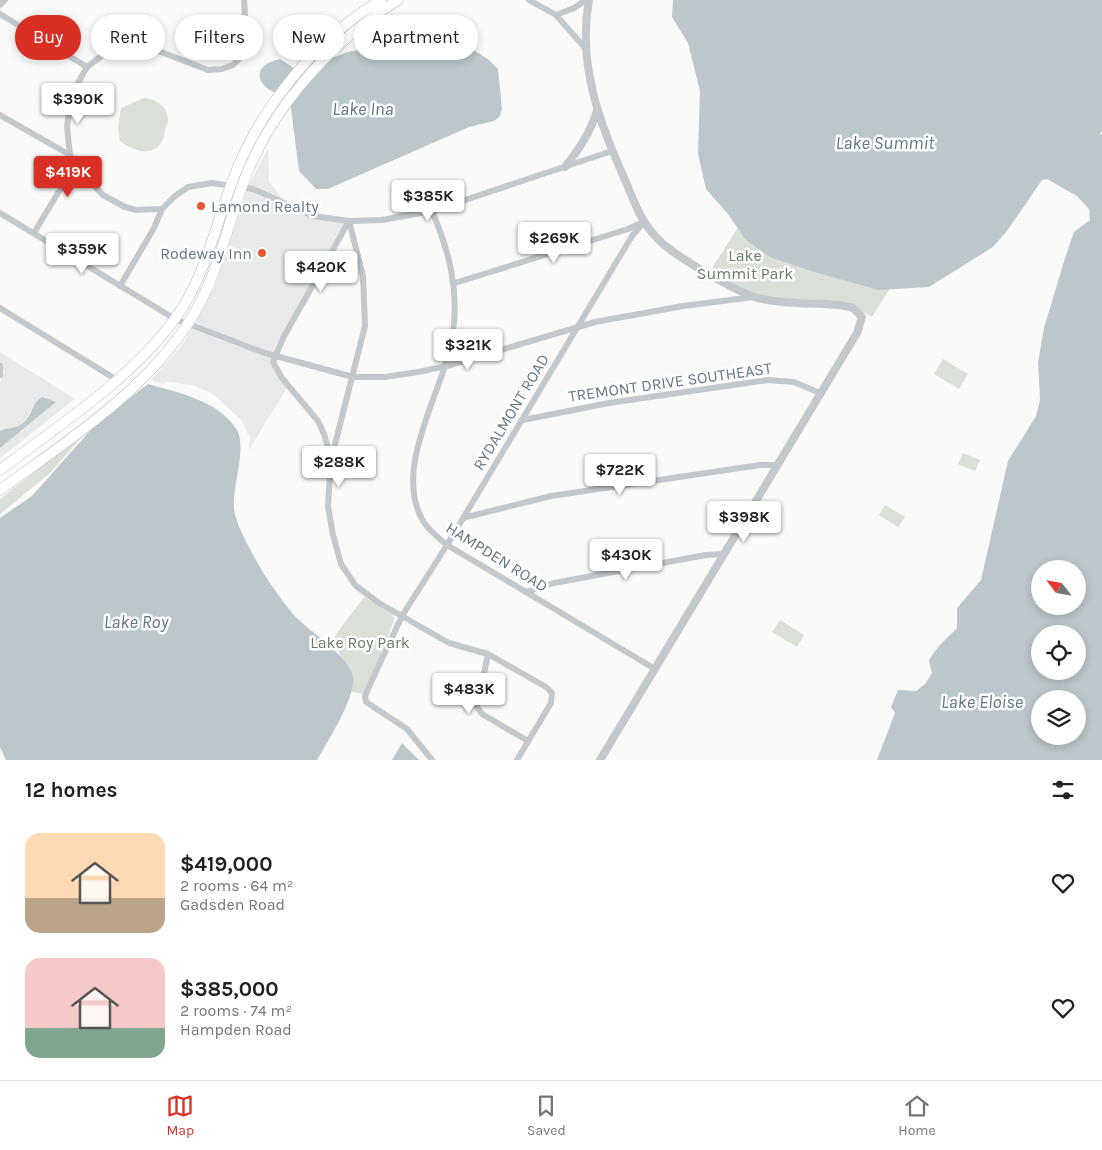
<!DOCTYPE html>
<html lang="en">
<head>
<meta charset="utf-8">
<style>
  body { margin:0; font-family:Karla,sans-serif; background:#f6f6f6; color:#202124; height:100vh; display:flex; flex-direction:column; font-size:19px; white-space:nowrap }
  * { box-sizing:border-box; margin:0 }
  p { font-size:16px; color:#757577 }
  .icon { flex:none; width:28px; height:28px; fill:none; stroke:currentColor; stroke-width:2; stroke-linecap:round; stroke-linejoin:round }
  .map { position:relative; height:760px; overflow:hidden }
  .panel { display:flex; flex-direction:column; background:#fff; flex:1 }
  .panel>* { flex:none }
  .guide { position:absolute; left:15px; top:15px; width:500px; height:45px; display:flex; gap:10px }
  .needle { width:32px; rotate:301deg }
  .fabs { position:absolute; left:1031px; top:560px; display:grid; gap:10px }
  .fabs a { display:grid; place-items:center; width:55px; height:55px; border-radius:50%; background:#fff; box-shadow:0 2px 8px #0003; font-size:25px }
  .price { position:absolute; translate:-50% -42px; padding:0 11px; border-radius:5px; background:#fff; color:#222; font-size:16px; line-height:32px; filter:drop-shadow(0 1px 2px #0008) }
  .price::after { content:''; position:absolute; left:50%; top:30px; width:15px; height:11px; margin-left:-8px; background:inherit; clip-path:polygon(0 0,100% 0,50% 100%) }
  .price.active { background:#d93025; color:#fff }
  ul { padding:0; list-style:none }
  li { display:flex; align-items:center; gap:15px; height:125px; padding:0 25px }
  li span { display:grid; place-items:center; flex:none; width:140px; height:100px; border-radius:15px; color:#555 }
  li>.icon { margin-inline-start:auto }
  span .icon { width:60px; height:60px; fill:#fffc; stroke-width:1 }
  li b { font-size:21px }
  h2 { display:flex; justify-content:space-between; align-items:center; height:60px; padding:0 25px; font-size:21px }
  .chip { padding:0 18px; border-radius:22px; background:#fff; box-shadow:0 2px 8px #0003; font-size:18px; line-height:45px }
  .chip.active { background:#d93025; color:#fff }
  .tab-bar { display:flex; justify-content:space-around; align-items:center; height:70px; border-top:1px solid #e0e0e0; background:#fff; font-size:14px; color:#757577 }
  .tab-bar a { display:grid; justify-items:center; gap:2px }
  .tab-bar .active { color:#d93025 }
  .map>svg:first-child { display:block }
  .built { fill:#e8e9e9 }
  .green { fill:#dadfd7 }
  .water { fill:#bbc7cb; fill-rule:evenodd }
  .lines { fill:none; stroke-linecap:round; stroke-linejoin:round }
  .primary-casing { stroke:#b5babe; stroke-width:11 }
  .minor { stroke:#c3c8cc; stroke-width:6 }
  .tertiary { stroke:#c3c8cc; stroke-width:8 }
  .primary { stroke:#fff; stroke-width:10 }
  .poi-dot { fill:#e4572e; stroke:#fff; stroke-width:2 }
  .labels { text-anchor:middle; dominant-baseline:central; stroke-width:5; stroke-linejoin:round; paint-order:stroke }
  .poi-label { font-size:16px; fill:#657683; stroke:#fff; text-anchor:start }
  .park-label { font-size:16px; fill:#687a64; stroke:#fff }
  .street-label { font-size:16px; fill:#657683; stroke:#fff }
  .water-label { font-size:18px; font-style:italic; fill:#60757c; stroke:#fff }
</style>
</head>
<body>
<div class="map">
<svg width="1102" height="760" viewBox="0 0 1102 760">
  <rect width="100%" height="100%" fill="#fafaf8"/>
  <!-- built -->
  <g class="built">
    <path d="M268 148 269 182 283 199 249 185Z"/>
    <path d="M247 190 305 216 344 223 272 352 195 324 215 286Z"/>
    <path d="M192 329 271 358 274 370 287 388 249 450 250 438 241 420 212 393 192 385 167 382 164 384 151 380 180 348Z"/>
    <path d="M0 352 75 399 0 458V448L56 402 34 404 26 420 19 426 0 431V383L4 371 0 362Z"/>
  </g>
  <!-- green -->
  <g class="green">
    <path d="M144 98C155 99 168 106 168 119 169 123 166 126 165 130 162 158 138 155 120 141L118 128 121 108Z"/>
    <path d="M739 226 890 288 872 317C834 296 807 302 766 297 747 294 727 280 710 271Z"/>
    <path d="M943 359 968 374 959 389 934 374Z"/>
    <path d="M85 433 50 473 0 514V499Z"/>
    <path d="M963 453 980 460 975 471 958 464Z"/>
    <path d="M885 505 905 517 898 527 879 515Z"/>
    <path d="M364 597 393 615 394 620 378 663 362 694 344 690C344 671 345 656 331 641Z"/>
    <path d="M780 620 804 635 797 647 772 632Z"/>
  </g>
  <!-- water -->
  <g class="water">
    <path d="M673 0H1102V131L1100 134 1102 135V760H877L895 713 891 707 898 690 916 691 925 684 932 673 929 660 938 647 957 628V608L981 580 1008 461 1036 416 1040 400 1038 362 1044 328 1065 258 1074 232 1090 220 1089 209 1077 196 1047 179 1042 180 1007 231 993 247 929 287 879 290 814 272 770 257 745 239 728 214 706 189 698 154 700 91 688 43 672 17ZM1040 569H1078V606H1040ZM1040 634H1078V671H1040ZM1040 699H1078V736H1040Z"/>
    <path d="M452 42 469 47 489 60 498 69 502 109 500 116 494 121 469 127 328 189H316L299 171 290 101 286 95C255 91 249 65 280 59L300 72 347 52 374 48 407 49Z"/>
    <path d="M148 384C179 393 218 400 237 430 247 448 232 487 234 509 236 527 255 558 264 574 273 588 283 602 293 614 308 631 349 655 353 677 356 697 327 743 317 760H6L0 747V518L32 496 96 424Z"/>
    <path d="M43 397 56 402 0 448V431C9 427 19 429 26 420 33 412 32 402 43 397Z"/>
    <path d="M402 743 419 760H392Z"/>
  </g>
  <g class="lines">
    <defs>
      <g id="primary">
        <path d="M0 470C59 425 130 380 174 320 204 280 214 231 231 185 257 112 314 40 381 0"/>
        <path d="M0 490C67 441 143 393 189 322 216 281 225 234 241 189 268 111 329 43 398 0"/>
      </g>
    </defs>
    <!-- primary casing -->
    <use href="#primary" class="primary-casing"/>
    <!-- minor -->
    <g class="minor">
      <path d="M244 0 247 46 244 54 233 65 222 69 208 70 161 52 140 50 115 51 103 55 87 67 71 96 67 127 70 155 86 177 103 195 125 207 136 210 162 209 175 196 188 187 212 183 253 189 313 216 349 221 382 220 432 211 612 151"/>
      <path d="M529 0 556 15 586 49"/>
      <path d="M0 5 5 0"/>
      <path d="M0 14 87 67"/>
      <path d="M556 15 574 8 586 0"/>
      <path d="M0 115 70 155 71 171 34 233"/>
      <path d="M432 211C449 251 459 289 453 333 446 388 391 466 423 521 429 531 439 538 447 545L655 669"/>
      <path d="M0 213 175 319 265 353 353 377H385L418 372 447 366 595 322 683 306 754 297"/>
      <path d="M349 221 283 338 273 362 282 378 318 421 324 434 331 458 328 506 333 535 341 564 356 586 379 603 449 643 488 654 546 687 552 693 551 703 517 760"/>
      <path d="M455 283 628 229 641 223"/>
      <path d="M120 286 154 228 162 209"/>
      <path d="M0 308 117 380"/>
      <path d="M0 366V375"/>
      <path d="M523 420 609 403 768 380 794 382 820 393"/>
      <path d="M332 456 365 326 363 276 349 221"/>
      <path d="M463 518 551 496 760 465H777"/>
      <path d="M526 592 554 583 706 555 724 554"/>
      <path d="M488 654 477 707 482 714 528 741"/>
      <path d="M432 760 407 729 366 702 365 696 368 689 402 616 447 545 632 236 644 222"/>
    </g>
    <!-- tertiary -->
    <g class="tertiary">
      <path d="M589 0C577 64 600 125 626 182 634 202 642 223 657 238 672 255 732 289 754 297 776 304 816 303 840 305L853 308 862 317 857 333 600 760"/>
      <path d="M565 167C579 149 591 132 597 110"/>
    </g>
    <!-- primary -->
    <use href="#primary" class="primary"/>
  </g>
  <!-- markers -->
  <g class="poi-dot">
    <circle cx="201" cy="206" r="5"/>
    <circle cx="262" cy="253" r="5"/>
  </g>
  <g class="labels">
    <!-- poi labels -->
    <g class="poi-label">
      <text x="211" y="206">Lamond Realty</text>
      <text x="252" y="253" text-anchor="end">Rodeway Inn</text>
    </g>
    <!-- park labels -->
    <g class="park-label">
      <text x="745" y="255">Lake<tspan x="745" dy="18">Summit Park</tspan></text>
      <text x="360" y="642">Lake Roy Park</text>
    </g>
    <!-- street labels -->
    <g class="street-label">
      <text transform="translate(670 382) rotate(-8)">TREMONT DRIVE SOUTHEAST</text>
      <text transform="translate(511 412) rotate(-59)">RYDALMONT ROAD</text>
      <text transform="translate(497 557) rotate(32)">HAMPDEN ROAD</text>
    </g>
    <!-- water labels -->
    <g class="water-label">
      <text x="363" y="109">Lake Ina</text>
      <text x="885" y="143">Lake Summit</text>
      <text x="136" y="622">Lake Roy</text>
      <text x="982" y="702">Lake Eloise</text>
    </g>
  </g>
</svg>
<div class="fabs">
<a><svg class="needle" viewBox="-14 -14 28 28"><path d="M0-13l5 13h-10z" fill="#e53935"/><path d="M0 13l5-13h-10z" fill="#757577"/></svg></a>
<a><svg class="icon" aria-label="locate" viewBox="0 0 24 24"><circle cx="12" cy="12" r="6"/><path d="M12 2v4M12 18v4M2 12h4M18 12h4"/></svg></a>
<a><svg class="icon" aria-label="layers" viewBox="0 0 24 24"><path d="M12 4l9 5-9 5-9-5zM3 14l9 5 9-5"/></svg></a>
</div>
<b class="price" style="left:78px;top:125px">$390K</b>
<b class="price active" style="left:68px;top:198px">$419K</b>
<b class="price" style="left:428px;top:222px">$385K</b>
<b class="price" style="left:554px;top:264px">$269K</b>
<b class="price" style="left:82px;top:275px">$359K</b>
<b class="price" style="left:321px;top:293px">$420K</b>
<b class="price" style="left:468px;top:371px">$321K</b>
<b class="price" style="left:339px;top:488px">$288K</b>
<b class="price" style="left:620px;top:496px">$722K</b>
<b class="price" style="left:744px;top:543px">$398K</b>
<b class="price" style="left:626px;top:581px">$430K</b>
<b class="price" style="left:469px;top:715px">$483K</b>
<div class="guide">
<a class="chip active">Buy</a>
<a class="chip">Rent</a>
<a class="chip">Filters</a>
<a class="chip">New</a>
<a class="chip">Apartment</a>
</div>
</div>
<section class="panel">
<h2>12 homes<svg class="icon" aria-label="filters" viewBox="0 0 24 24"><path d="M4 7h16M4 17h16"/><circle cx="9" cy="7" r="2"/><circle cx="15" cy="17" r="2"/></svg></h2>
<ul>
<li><span style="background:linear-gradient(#ffd9b3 65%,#b9a48a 0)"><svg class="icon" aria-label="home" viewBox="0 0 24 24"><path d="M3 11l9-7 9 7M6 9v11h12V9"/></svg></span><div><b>$419,000</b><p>2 rooms · 64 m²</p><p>Gadsden Road</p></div><svg class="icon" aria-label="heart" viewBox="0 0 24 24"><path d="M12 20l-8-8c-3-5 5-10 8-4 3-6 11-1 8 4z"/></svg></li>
<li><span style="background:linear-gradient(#f6c9c9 70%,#7fa58c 0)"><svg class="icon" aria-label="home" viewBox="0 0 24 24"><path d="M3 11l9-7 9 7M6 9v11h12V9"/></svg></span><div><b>$385,000</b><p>2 rooms · 74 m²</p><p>Hampden Road</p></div><svg class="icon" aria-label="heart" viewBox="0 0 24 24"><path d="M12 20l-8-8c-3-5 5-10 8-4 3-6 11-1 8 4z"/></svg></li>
</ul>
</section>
<nav class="tab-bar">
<a class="active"><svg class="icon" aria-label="map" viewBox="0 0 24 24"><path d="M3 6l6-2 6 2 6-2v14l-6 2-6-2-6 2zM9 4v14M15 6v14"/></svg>Map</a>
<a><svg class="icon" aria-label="saved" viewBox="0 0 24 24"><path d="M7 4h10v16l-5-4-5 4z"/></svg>Saved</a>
<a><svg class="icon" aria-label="home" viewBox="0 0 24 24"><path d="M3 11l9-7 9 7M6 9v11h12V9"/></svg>Home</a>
</nav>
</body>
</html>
